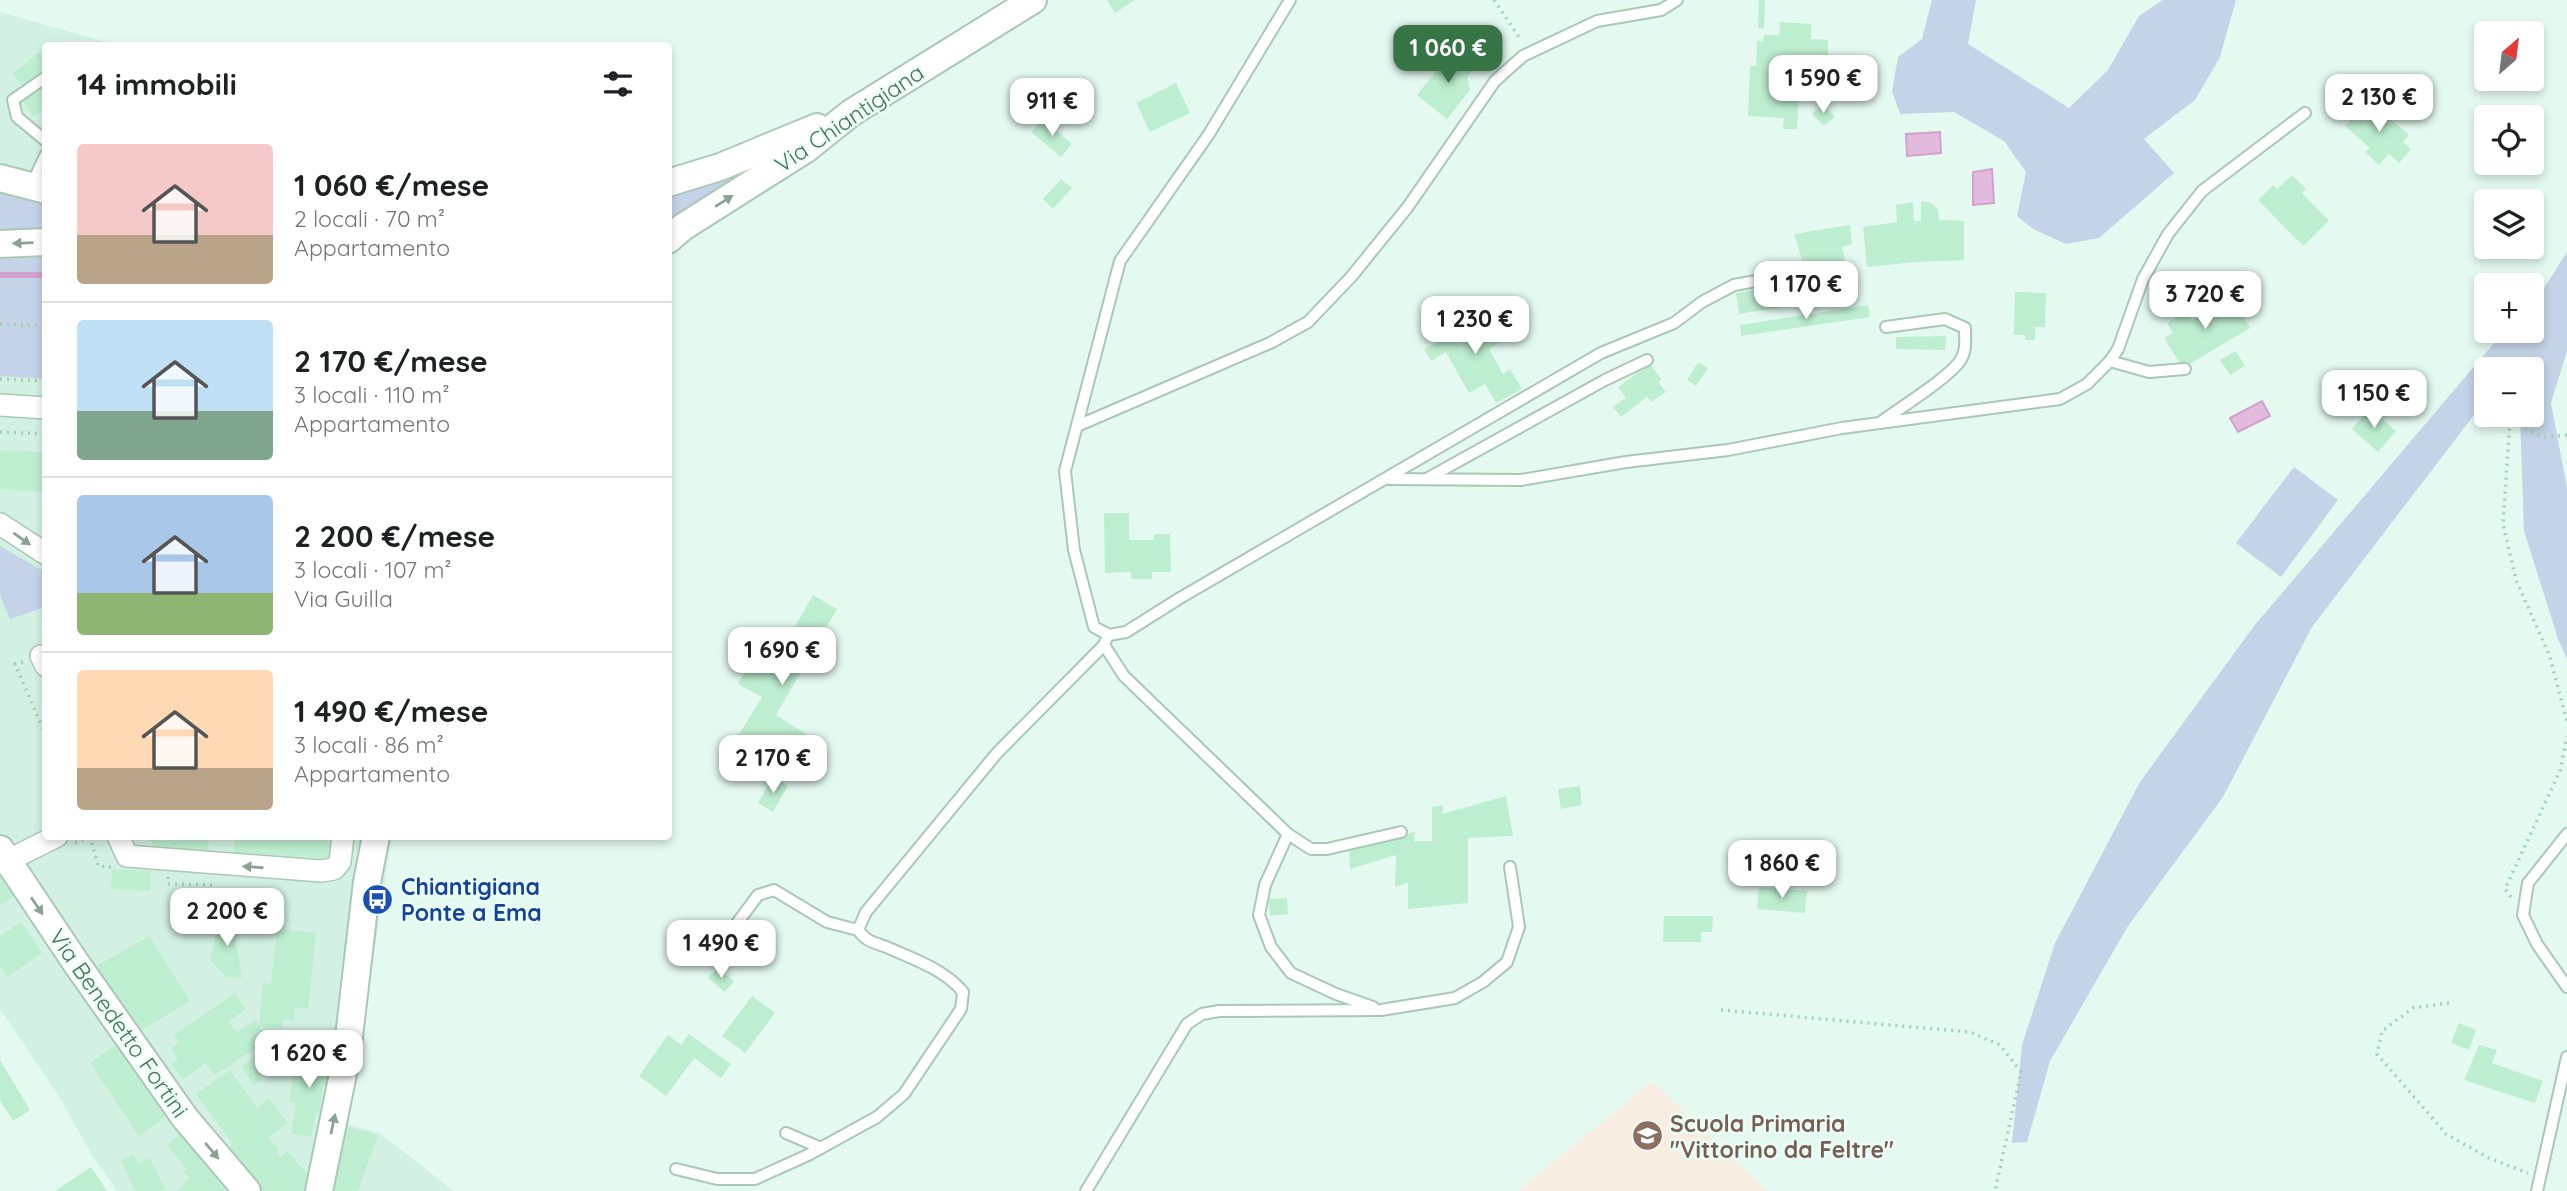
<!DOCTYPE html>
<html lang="it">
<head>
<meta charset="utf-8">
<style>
  body { margin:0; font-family:Quicksand,sans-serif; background:#f6f6f6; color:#202124; height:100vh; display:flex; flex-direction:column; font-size:26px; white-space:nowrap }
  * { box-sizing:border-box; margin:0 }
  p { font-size:23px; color:#757577 }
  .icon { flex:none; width:38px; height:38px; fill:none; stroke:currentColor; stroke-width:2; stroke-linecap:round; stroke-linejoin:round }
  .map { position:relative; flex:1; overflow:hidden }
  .sheet { position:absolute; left:42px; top:42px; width:630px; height:798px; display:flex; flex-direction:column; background:#fff; border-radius:7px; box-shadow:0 4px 10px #0003 }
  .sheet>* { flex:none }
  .needle { width:46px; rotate:28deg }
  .buttons { position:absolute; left:2474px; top:21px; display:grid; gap:14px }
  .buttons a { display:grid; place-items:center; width:70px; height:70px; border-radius:7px; background:#fff; box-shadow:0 4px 10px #0003; font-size:35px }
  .price { position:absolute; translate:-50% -60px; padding:0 16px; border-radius:14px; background:#fff; color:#222; font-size:23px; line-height:46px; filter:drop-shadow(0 2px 4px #0008) }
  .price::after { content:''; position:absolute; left:50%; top:42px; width:21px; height:16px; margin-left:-10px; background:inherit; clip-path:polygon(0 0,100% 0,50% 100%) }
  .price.active { background:#367545; color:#fff }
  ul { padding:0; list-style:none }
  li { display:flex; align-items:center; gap:21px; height:175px; padding:0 35px }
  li+li { border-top:2px solid #e0e0e0 }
  li span { display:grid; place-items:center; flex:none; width:196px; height:140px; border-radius:7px; color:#555 }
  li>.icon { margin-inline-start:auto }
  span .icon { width:84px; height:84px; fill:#fffc; stroke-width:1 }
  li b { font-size:30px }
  h2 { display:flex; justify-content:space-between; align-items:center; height:84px; padding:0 35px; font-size:30px }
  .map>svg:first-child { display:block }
  .residential { fill:#d3f1e3 }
  .education { fill:#f7eee1 }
  .green { fill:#c4d3e7 }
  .water { fill:#e2bade; stroke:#d3a1cd; stroke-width:2 }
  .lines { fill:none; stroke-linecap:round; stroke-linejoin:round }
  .stream { stroke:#d3a1cd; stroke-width:6 }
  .building { fill:#beeed0 }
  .service-casing { stroke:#aac8b6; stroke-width:14 }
  .minor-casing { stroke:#aac8b6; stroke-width:24 }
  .tertiary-casing { stroke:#aac8b6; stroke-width:30 }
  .path { stroke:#a1d2b3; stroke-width:3.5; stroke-dasharray:2 5; stroke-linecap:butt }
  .service { stroke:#fff; stroke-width:10 }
  .minor { stroke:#fff; stroke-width:21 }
  .tertiary { stroke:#fff; stroke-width:26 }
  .oneway { fill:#8ba392 }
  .labels { text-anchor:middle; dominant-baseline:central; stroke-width:5; stroke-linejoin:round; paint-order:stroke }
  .street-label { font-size:23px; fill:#4c7158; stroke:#eafef5 }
  .transit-label { font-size:23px; font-weight:bold; fill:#164399; stroke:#eafef5; text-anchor:start }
  .education-label { font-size:23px; font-weight:bold; fill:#785e54; stroke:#eafef5; text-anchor:start }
</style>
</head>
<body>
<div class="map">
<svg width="2567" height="1191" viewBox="0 0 2567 1191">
  <rect width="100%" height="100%" fill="#e4faf1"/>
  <!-- residential -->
  <path class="residential" d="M0 12 117 45 46 46V836L392 837 348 1124 381 1134 454 1191H117L91 1154 60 1098 0 1009Z"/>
  <!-- education -->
  <path class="education" d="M1652 1081 1767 1191H1518Z"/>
  <!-- green -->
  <g class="green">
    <path d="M1932 0H1976L1968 44 2069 108 2108 70 2139 16 2163 0H2236L2220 57 2195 100 2144 139 2174 173 2099 238 2066 244 2033 229 2017 216 2026 172 2004 141 1954 112 1900 114 1892 91 1898 57 1922 39Z"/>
    <path d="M736 176 739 182 669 229V197Z"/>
    <path d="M0 186 45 200V234L0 238Z"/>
    <path d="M2567 252V351L2551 403 2567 488V659L2558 639 2524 531 2520 415H2532V369H2487V398L2312 627 2223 797 2128 926 2050 1061 2027 1142 2012 1143 2022 1045 2055 943 2140 782 2254 626 2500 336 2508 331H2532V307Z"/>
    <path d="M45 257V379L0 376V259Z"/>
    <path d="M2294 467 2338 500 2281 577 2236 543Z"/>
    <path d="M0 546 45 572V607L10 619 0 595Z"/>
  </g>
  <!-- water -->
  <g class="water">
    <path d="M1940 132 1941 153 1907 156 1906 134Z"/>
    <path d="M1992 169 1994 203 1973 205V172Z"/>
    <path d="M2262 401 2270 416 2238 432 2230 418Z"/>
  </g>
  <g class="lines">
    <!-- stream -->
    <path class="stream" d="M0 275H46"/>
  </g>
  <!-- building -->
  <g class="building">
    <path d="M1107 0H1135L1115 13Z"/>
    <path d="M1759 0H1765L1764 29 1758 28Z"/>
    <path d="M1780 22 1811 24V39L1828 40V55L1854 56 1853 75 1800 73 1797 129H1783L1784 118 1748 116 1750 66H1756L1757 41 1763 42 1764 35H1779Z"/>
    <path d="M1453 50 1474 67 1467 77 1470 90 1447 119 1417 95Z"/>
    <path d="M40 52 46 58V68L22 86 13 73Z"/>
    <path d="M1176 83 1190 113 1150 132 1136 103Z"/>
    <path d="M41 88 46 95V108L33 117 23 101Z"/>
    <path d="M2368 100 2409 135 2403 142 2411 149 2399 163 2389 154 2379 165 2365 152 2370 148 2345 126Z"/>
    <path d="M1823 104 1835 117 1824 126 1812 114Z"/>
    <path d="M1043 119 1072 144 1061 157 1031 132Z"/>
    <path d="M2292 175 2306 189 2302 193 2329 221 2303 246 2258 200 2273 185 2277 189Z"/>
    <path d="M1061 179 1072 188 1053 209 1043 199Z"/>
    <path d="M1921 201 1932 203 1938 210 1939 220 1964 221V260L1916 262 1867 267 1863 227 1897 222 1896 205 1913 202 1914 221H1921Z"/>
    <path d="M1850 225 1852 244 1842 247 1846 265 1806 273 1794 234Z"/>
    <path d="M1791 284 1795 305 1739 314 1736 293Z"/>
    <path d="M2015 292 2046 293 2045 327H2035V340H2025V335H2014Z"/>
    <path d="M2232 296 2250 328 2183 368 2164 338 2173 333 2167 323 2186 311 2192 320Z"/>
    <path d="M1868 305 1870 317 1741 336 1740 325Z"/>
    <path d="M1484 311 1501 342 1489 349 1503 374 1510 369 1522 389 1496 403 1485 384 1469 393 1446 352 1431 361 1424 349 1440 341 1435 332 1459 318 1461 323Z"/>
    <path d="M1946 336 1945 350 1896 349V337Z"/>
    <path d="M2236 351 2245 366 2230 375 2220 360Z"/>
    <path d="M1698 362 1708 368 1696 386 1687 380Z"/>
    <path d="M1650 364 1662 380 1658 382 1666 392 1651 402 1647 397 1621 417 1613 407 1626 398 1618 387Z"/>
    <path d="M2370 408 2396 431 2378 452 2352 429Z"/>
    <path d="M0 450 46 452V492L0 489Z"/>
    <path d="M1104 513H1129V540H1154V534H1170L1171 572H1152V579H1131V572L1105 573Z"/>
    <path d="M813 595 837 609 776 715 809 736 787 771 736 739 762 697 738 684 759 647 777 658Z"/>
    <path d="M773 777 788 786 773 812 758 803Z"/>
    <path d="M1580 786 1582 805 1561 809 1558 789Z"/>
    <path d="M1506 796 1513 836 1468 838V903L1408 909V883L1395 887 1396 855 1350 869 1349 851 1415 832 1414 841H1432V807L1443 805 1442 814Z"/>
    <path d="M149 836H209L208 850 153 846Z"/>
    <path d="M236 836H329V858L233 853Z"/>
    <rect x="1745" y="856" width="16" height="12"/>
    <path d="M112 869 151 871 150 891 111 889Z"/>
    <path d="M0 876 13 897 0 905Z"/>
    <path d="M1759 887 1807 891 1805 913 1757 909Z"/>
    <path d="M1287 898 1288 914 1270 916 1269 899Z"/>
    <path d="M220 914 238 919 236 943 242 978 226 977 210 960Z"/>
    <path d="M1664 916H1713L1712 932H1701V942H1663Z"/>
    <path d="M21 922 42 953 7 977 0 966V936Z"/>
    <path d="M277 929 316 933 308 1009 295 1008 294 1021 283 1020 282 1028 259 1026 269 1040 215 1075 206 1063 183 1079 172 1064 178 1059 171 1049 179 1042 174 1035 235 993 246 1009 228 1022 237 1032 255 1019 259 1026 263 983 271 984Z"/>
    <path d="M149 936 190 1001 142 1030 95 967Z"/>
    <path d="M717 968 734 981 725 992 708 978Z"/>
    <path d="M752 996 775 1013 745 1053 722 1036Z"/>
    <path d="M2459 1023 2476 1030 2469 1050 2451 1043Z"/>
    <path d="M689 1034 731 1064 721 1078 694 1058 666 1096 639 1076 668 1035 681 1045Z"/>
    <path d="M116 1045 165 1117 139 1136 90 1063Z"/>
    <path d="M2479 1045 2497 1050 2492 1063 2543 1081 2535 1103 2464 1080Z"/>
    <path d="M265 1051 274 1065 259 1075 262 1080 254 1086 241 1066Z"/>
    <path d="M296 1053 335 1058 331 1086 324 1085 319 1113H316L311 1137 291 1134 296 1103 289 1102Z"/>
    <path d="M0 1060 30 1110 13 1121 0 1100Z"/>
    <path d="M230 1070 257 1108 269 1098 288 1123 268 1137 279 1150 276 1152 281 1157 287 1151 316 1184 308 1191H262L227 1148 233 1144 196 1094Z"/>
    <path d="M343 1126 378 1135 358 1191H329Z"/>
    <path d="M180 1134 224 1188 227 1191H177L190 1178 184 1171 187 1169 167 1145Z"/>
    <path d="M134 1154 138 1164 150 1158 165 1189 159 1191H135L121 1160Z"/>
    <path d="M91 1167 107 1191H55Z"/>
  </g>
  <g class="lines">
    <defs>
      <g id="service">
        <path d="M1290 0 1209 134 1120 261 1065 471 1074 550 1094 627 1109 635 1126 632 1180 598 1601 353 1674 323 1702 302 1734 285 1800 273"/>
        <path d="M46 77 13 100 17 117 46 141"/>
        <path d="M31 186 46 154"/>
        <path d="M2110 361 2149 372 2185 369"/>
        <path d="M1881 422C1901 407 1947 379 1960 361 1967 351 1965 339 1965 328L1945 319 1886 327"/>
        <path d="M1077 426 1270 343 1308 322 1351 277 1407 208 1495 81 1523 56 1597 21 1661 10 1677 0"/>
        <path d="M1428 478 1605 380 1647 360"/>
        <path d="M1389 479 1521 480 1626 462 1728 450 1842 428 2060 399 2087 384 2110 361 2118 349 2143 279 2168 234 2202 191 2305 113"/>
        <path d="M1106 640 1104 645 1124 676 1288 834 1311 849H1327L1401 832"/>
        <path d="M1288 834 1265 885 1259 915 1271 947 1291 973 1336 994 1373 1007"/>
        <path d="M2567 834 2528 883 2523 915 2537 944 2567 987"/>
        <path d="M723 951 732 930 758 895 774 890 827 922 858 930"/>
        <path d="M786 1133 821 1148"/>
        <path d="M676 1169 717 1179H755L808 1155 877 1117 904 1094 961 1009 963 992C945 970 916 960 891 949 876 942 868 944 858 930L866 912 997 753 1104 645"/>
        <path d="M1086 1191 1187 1024 1202 1014 1219 1011 1381 1010 1455 998 1483 982 1507 962 1519 927 1510 867"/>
        <path d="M2537 1191 2567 1057"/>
      </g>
      <g id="minor">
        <path d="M0 405 46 408"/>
        <path d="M0 524 46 554"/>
        <path d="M41 656 46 666"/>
        <path d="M118 836 127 856 321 871 334 869 340 862 343 836"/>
        <path d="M7 861 57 836"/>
      </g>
      <g id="tertiary">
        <path d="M0 178 46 190"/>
        <path d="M668 183 720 167 817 127"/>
        <path d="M668 240 683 227 806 149 851 113 1033 0"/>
        <path d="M0 244 46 242"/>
        <path d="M0 849 76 963 185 1118 247 1191"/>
        <path d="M319 1191 347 1054 367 882 376 836"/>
      </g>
    </defs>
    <!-- service casing -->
    <use href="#service" class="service-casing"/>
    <!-- minor casing -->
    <use href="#minor" class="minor-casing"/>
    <!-- tertiary casing -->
    <use href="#tertiary" class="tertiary-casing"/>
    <!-- path -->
    <g class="path">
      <path d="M1494 0 1521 40"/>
      <path d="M0 324 46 326"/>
      <path d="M0 379 46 381"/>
      <path d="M0 432 46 434"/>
      <path d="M2567 435 2542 437 2510 420 2503 524 2516 580 2550 657 2567 722"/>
      <path d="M23 662 15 664 46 736"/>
      <path d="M90 836 98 866 111 867"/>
      <path d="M75 843 89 836"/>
      <path d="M168 877V884L217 885"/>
      <path d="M2511 897 2505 889 2560 771 2567 736"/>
      <path d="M2449 1003 2413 1008 2382 1031 2377 1054 2446 1134 2489 1158 2528 1173"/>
      <path d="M1721 1010 1970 1032 2000 1045 2021 1072 1995 1191"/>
    </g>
    <!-- service -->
    <use href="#service" class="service"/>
    <!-- minor -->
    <use href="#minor" class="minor"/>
    <!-- tertiary -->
    <use href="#tertiary" class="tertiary"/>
  </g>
  <!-- one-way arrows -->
  <defs><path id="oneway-solid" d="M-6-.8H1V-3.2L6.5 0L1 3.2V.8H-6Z" transform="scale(1.75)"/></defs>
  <g class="oneway">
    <use href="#oneway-solid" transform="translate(724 201) rotate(-32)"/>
    <use href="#oneway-solid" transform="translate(23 243) rotate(178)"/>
    <use href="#oneway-solid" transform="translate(22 539) rotate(35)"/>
    <use href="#oneway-solid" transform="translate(253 867) rotate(-176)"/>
    <use href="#oneway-solid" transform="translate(37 906) rotate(56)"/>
    <use href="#oneway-solid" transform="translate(333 1124) rotate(-78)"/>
    <use href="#oneway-solid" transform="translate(212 1151) rotate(50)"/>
  </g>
  <!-- icons -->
  <defs>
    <symbol id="bus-disc" viewBox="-11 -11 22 22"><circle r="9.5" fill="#1a4fb4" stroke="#eafef5"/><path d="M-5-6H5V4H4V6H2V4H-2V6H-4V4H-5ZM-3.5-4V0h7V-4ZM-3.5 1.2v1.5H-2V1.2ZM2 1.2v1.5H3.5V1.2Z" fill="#fff"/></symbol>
    <symbol id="school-disc" viewBox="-11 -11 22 22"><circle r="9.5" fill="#8d6e63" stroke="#eafef5"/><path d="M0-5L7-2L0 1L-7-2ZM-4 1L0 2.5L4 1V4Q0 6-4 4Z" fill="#fff"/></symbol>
  </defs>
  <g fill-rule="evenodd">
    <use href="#bus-disc" x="360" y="882" width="35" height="35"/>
    <use href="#school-disc" x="1630" y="1118" width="35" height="35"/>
  </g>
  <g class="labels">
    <!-- street labels -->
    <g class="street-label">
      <text transform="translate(849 118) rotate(-34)">Via Chiantigiana</text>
      <text transform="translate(119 1023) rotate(55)">Via Benedetto Fortini</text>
    </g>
    <!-- transit labels -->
    <g class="transit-label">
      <text x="401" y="886">Chiantigiana<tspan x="401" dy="26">Ponte a Ema</tspan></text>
    </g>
    <!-- education labels -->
    <g class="education-label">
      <text x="1670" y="1123">Scuola Primaria<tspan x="1670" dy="26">"Vittorino da Feltre"</tspan></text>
    </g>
  </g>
</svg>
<div class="buttons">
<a><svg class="needle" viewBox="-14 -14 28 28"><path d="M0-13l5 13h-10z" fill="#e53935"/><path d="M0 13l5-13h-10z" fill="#757577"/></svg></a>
<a><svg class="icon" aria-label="locate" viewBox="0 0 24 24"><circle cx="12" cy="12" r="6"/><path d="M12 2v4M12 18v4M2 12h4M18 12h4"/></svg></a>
<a><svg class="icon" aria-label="layers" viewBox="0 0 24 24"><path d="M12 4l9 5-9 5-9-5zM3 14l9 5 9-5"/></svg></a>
<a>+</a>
<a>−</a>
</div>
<b class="price active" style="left:1448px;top:85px">1 060 €</b>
<b class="price" style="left:1823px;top:115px">1 590 €</b>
<b class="price" style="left:2379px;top:134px">2 130 €</b>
<b class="price" style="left:1052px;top:138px">911 €</b>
<b class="price" style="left:1806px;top:321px">1 170 €</b>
<b class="price" style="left:2205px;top:331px">3 720 €</b>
<b class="price" style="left:1475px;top:356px">1 230 €</b>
<b class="price" style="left:2374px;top:430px">1 150 €</b>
<b class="price" style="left:782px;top:687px">1 690 €</b>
<b class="price" style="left:773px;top:795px">2 170 €</b>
<b class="price" style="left:1782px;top:900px">1 860 €</b>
<b class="price" style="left:227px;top:948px">2 200 €</b>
<b class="price" style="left:721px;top:980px">1 490 €</b>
<b class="price" style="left:309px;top:1090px">1 620 €</b>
<section class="sheet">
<h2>14 immobili<svg class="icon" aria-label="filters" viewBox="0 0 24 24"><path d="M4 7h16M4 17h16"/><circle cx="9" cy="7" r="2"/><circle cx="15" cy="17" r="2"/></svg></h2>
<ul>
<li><span style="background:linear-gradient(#f6c9c9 65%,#b9a48a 0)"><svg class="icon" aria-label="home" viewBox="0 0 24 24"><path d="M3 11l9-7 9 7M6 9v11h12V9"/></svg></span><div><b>1 060 €/mese</b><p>2 locali · 70 m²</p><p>Appartamento</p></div></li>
<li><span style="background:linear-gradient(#bfe0f5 65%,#7fa58c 0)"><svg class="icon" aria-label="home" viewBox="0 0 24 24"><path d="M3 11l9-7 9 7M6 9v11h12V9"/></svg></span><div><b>2 170 €/mese</b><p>3 locali · 110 m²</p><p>Appartamento</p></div></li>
<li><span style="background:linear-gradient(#a9c7e8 70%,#8fb573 0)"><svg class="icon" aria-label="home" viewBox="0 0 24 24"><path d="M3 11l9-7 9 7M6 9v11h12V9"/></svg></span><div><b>2 200 €/mese</b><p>3 locali · 107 m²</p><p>Via Guilla</p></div></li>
<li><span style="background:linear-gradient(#ffd9b3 70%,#b9a48a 0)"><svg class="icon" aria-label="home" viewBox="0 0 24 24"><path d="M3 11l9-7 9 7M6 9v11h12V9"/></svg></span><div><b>1 490 €/mese</b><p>3 locali · 86 m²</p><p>Appartamento</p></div></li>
</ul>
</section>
</div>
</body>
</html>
